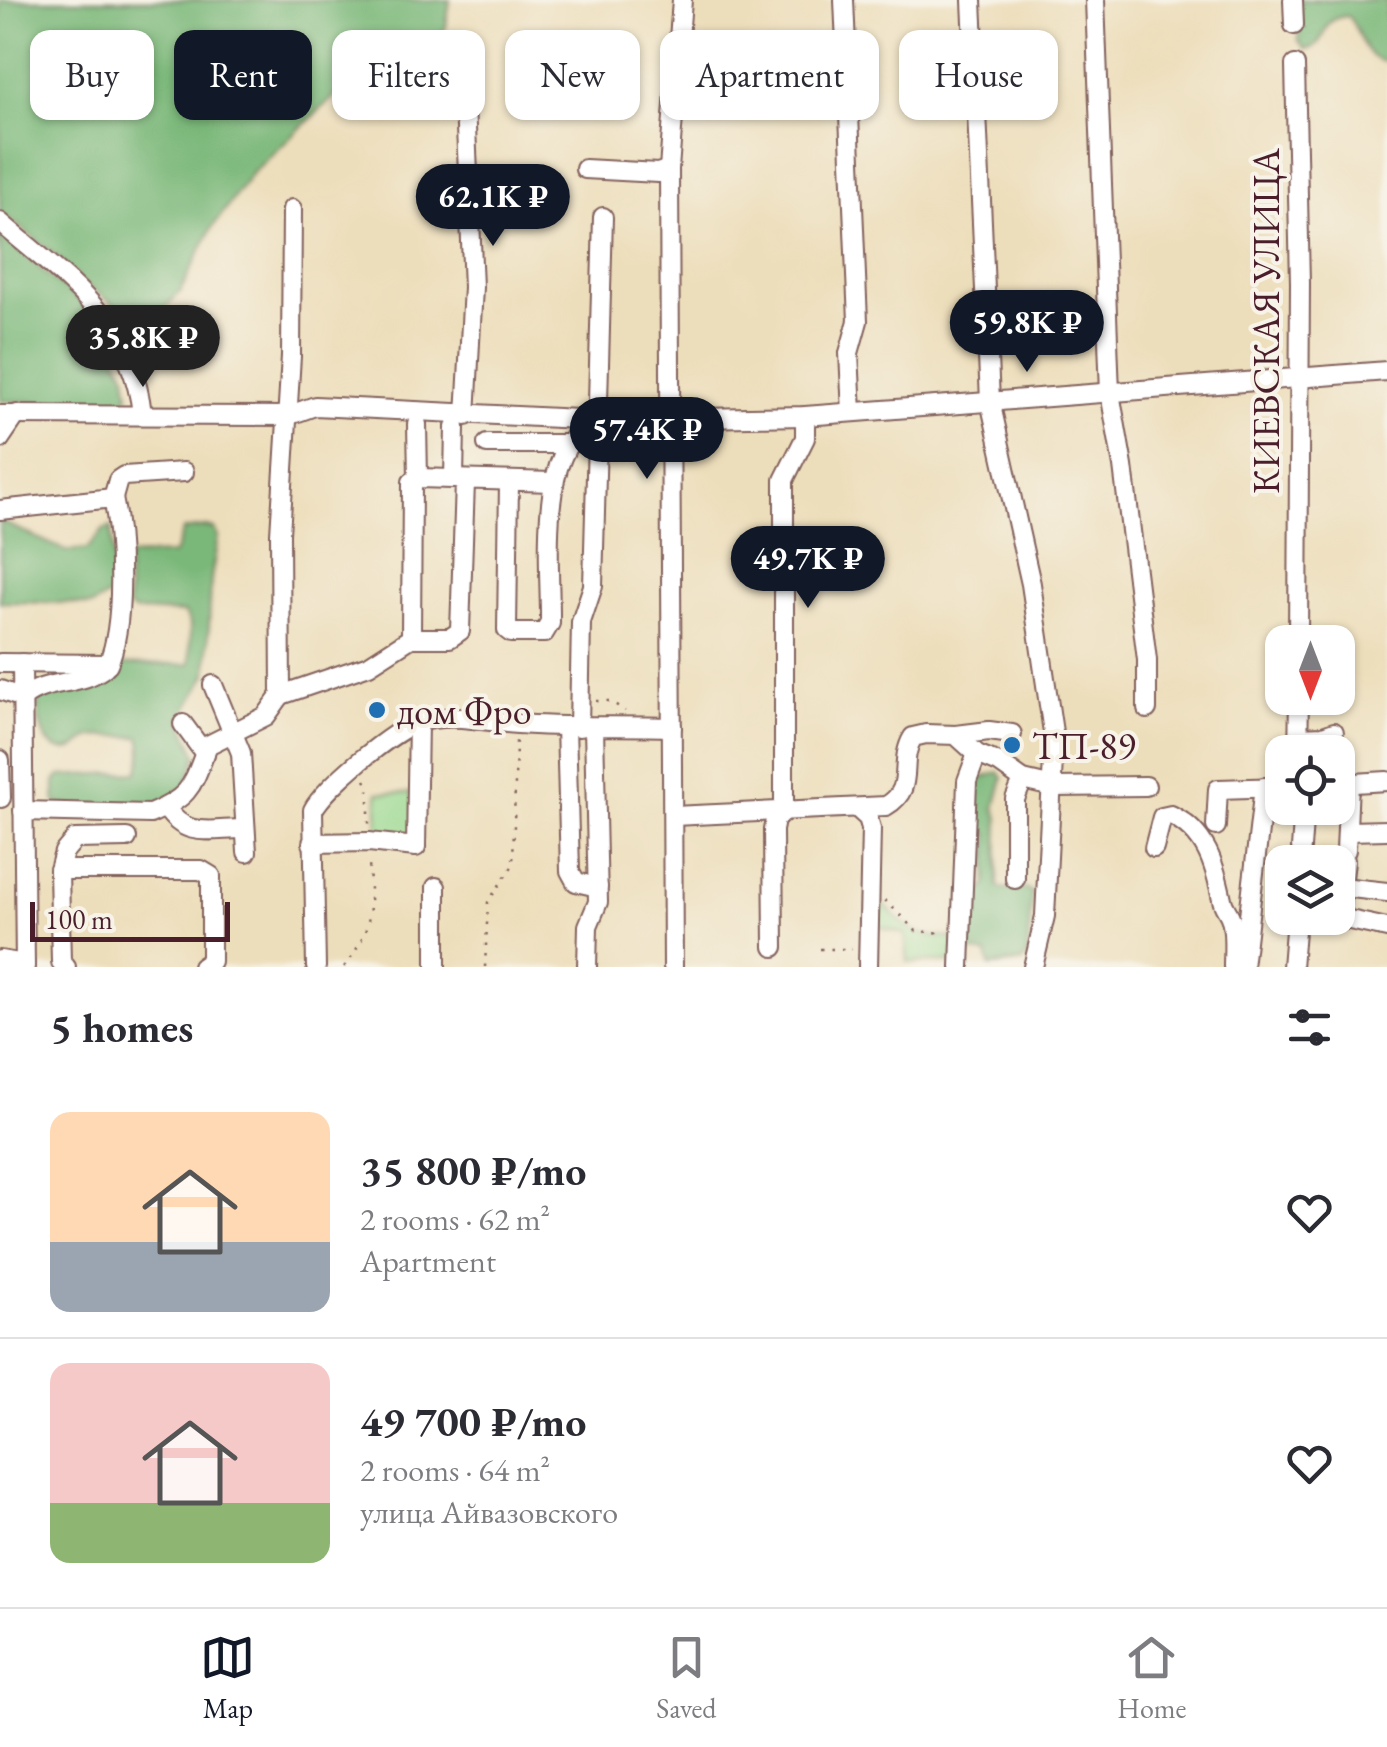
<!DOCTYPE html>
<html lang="en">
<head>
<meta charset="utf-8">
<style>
  body { margin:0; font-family:"EB Garamond",serif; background:#f7f7f7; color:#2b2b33; height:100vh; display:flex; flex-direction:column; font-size:38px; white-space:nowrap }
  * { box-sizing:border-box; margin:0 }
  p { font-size:32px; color:#7c7c81 }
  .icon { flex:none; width:55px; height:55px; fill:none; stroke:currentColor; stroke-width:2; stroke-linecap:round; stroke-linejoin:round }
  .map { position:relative; height:967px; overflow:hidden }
  .drawer { display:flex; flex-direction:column; background:#fff; flex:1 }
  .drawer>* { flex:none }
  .guide { position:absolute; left:30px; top:30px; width:1328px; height:90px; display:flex; gap:20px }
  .needle { width:65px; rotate:180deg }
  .buttons { position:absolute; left:1265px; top:625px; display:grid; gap:20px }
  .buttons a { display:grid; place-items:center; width:90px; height:90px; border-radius:20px; background:#fff; box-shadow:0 2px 8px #0004; font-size:50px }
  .scale { position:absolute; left:30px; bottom:25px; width:200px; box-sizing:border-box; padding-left:10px; border:5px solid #4a1f2b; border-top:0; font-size:28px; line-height:35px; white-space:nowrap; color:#4a1f2b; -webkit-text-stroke:8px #f7f3e8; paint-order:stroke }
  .price { position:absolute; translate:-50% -85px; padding:0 22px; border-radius:35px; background:#111827; color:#fff; font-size:32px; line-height:65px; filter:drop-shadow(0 2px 5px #0008) }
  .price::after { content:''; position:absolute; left:50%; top:60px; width:30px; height:22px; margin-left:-15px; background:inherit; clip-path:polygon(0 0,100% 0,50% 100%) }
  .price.active { background:#222; color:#fff }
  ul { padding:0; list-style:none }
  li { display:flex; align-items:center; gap:30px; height:250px; padding:0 50px }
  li+li { border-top:2px solid #e1e1e2 }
  li span { display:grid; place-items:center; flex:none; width:280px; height:200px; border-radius:20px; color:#555 }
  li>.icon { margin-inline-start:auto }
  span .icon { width:120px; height:120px; fill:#fffc; stroke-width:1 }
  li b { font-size:42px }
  h2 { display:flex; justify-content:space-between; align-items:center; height:120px; padding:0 50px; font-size:42px }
  .chip { padding:0 35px; border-radius:20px; background:#fff; box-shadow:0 2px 8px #0004; font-size:35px; line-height:90px }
  .chip.active { background:#111827; color:#fff }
  .tabs { display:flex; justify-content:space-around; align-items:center; height:140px; border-top:2px solid #e1e1e2; background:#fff; font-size:28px; color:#7c7c81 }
  .tabs a { display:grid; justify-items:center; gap:5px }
  .tabs .active { color:#111827 }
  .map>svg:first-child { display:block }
  .green { fill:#98d88e; stroke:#717c5c; stroke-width:2.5 }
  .forest { fill:#7ab879; stroke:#626c52; stroke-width:2.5 }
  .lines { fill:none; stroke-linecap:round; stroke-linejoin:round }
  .minor-casing { stroke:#83625d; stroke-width:22 }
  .path { stroke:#83625d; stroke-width:2.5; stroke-dasharray:2.5 8; stroke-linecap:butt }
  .minor { stroke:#fff; stroke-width:18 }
  .path-bridge { stroke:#83625d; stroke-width:2.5; stroke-dasharray:2.5 8; stroke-linecap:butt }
  .poi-dot { fill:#1f6fb2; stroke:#f7f3e8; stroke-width:4 }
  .labels { text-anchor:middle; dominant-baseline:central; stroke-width:8; stroke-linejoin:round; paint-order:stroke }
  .street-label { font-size:38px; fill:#4a1f2b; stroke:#f7f3e8 }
  .poi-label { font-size:38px; fill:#4a1f2b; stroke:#f7f3e8; text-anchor:start }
</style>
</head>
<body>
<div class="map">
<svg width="1387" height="967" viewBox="0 0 1387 967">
  <rect width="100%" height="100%" fill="#f7f3e8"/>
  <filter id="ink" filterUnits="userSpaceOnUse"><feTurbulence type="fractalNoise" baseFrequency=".01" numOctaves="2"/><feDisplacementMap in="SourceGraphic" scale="20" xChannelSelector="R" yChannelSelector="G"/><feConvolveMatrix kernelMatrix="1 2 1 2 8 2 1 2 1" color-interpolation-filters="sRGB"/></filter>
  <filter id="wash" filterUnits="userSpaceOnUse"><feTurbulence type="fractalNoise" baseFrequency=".0048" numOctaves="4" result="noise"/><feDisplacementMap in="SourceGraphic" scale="40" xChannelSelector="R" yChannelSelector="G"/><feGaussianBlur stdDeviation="2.25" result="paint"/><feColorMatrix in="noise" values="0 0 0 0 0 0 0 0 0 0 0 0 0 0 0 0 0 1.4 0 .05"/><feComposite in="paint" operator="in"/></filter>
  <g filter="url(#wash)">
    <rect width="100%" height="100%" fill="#eddebb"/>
    <!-- green -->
    <g class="green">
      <rect x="378" y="793" width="36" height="44"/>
      <path d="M883 904C909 931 914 936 952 938L955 942 954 962H908L905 934 877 926 878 906Z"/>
    </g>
    <!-- forest -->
    <g class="forest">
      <path d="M0 0H450L446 27 434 44 366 67 252 173 212 228 180 292 164 309 146 316H131L82 282 54 254 0 212Z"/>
      <path d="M1297 0H1387V62C1362 60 1362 33 1348 16 1314 18 1331 48 1305 49L1299 41Z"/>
      <path d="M0 235 94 313 126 375 129 396 115 403 0 401Z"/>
      <path d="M0 521 66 551 87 549 103 530 111 527 115 587 110 595 92 606 68 603 0 602Z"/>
      <path d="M206 527 214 529 218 537 211 579 207 674 181 719 197 756 186 787 158 806 60 805 55 801V781L60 776 137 772C143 763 143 746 140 737 124 737 107 735 92 737 82 739 81 747 72 749 42 756 37 718 38 698L117 665 190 664V624L185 613 134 611 128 607V556L174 554 183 530Z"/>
      <path d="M999 772 1003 778 995 808 999 818 998 886 1001 889H1027L1032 893 1027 956 1022 962 990 966 987 954 968 951 970 889 983 890 987 885 989 835 973 826 979 779Z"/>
    </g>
  </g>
  <g filter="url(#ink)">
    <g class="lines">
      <defs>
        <g id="minor">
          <path d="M844 0 858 321 849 353 852 412"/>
          <path d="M972 0 990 401 1031 584 1054 739 1045 916 1033 967"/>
          <path d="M1095 0 1110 393 1123 466 1147 660V709"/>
          <path d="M1293 0 1294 25"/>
          <path d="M1295 65 1300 283 1298 642"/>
          <path d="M464 82 473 287 466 416"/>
          <path d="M585 169 658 173 669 169"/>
          <path d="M0 222C65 279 132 320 142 414"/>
          <path d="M0 415 287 416 315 406 599 420 805 416 1387 371"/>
          <path d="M417 424 418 478"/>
          <path d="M0 439 17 414"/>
          <path d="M487 444H567"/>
          <path d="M454 479 455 427"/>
          <path d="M465 482 460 631 450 638H411L412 482 418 478 552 482"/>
          <path d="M509 482 507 630 511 633H544L550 623C551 568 535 447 594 422"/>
          <path d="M113 498 118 480 124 476 184 472"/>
          <path d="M0 510 113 498C122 540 125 625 108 664L0 663"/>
          <path d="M22 663 25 967"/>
          <path d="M213 685 241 753 247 852"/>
          <path d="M0 690 23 698C47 678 82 687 105 667"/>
          <path d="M281 695 369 665 411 638"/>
          <path d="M183 724 205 754"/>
          <path d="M566 726 570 871 576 882 598 887"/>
          <path d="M579 727 581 622 593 586 603 217"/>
          <path d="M956 735 989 731 1012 734"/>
          <path d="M1299 737 1323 736 1334 732"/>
          <path d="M1298 752 1299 698"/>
          <path d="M0 760 1 798"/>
          <path d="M1338 784 1387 781"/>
          <path d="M166 808C186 839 210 829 244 829"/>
          <path d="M857 808 868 818 871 828 868 967"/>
          <path d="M23 811 150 814C193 796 192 785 208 745L266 716 281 695 280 534 291 356 292 209"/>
          <path d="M673 816 886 806C917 788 897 763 913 737L926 734 956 735 977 754 999 763 1023 780 1053 787 1146 786"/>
          <path d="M1216 826 1218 789 1282 787"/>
          <path d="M1348 831 1387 830"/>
          <path d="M312 843 369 842 416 847 418 722"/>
          <path d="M1154 848 1162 817 1171 815C1206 832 1215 865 1222 899 1223 908 1229 911 1231 920 1235 934 1233 952 1233 967"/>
          <path d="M1301 848 1304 808"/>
          <path d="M1346 850 1349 783"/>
          <path d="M1345 860 1340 907 1345 919 1387 928"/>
          <path d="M59 870 64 852 75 839 127 838"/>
          <path d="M1015 879V799L1023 780"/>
          <path d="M1342 887 1387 892"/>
          <path d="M774 947 773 830 775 820 784 811V480L805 438V416"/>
          <path d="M0 960 25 964"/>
          <path d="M66 967 61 962 59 870H201L211 876V961L202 967"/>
          <path d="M316 967 313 810C326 786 393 730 419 722 451 712 486 722 518 724 569 728 621 725 672 727"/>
          <path d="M436 967V887"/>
          <path d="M587 967 588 926 598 902 594 727"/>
          <path d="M673 967 669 169 682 0"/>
          <path d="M960 967 967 781 977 754"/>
          <path d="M1243 967 1264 787"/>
          <path d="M1292 967 1296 918"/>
        </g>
      </defs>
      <!-- minor casing -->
      <use href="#minor" class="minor-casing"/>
      <!-- path -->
      <g class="path">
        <path d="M596 701H610L625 711"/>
        <path d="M365 780 369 787V826"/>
        <path d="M1316 854 1333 855"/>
        <path d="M885 900 916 931 944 933"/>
        <path d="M820 949H852"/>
        <path d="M344 967C376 926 370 909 369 859"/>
        <path d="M485 967 488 902 513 865 516 741"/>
      </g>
      <!-- minor -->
      <use href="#minor" class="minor"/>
      <!-- path-bridge -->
      <path class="path-bridge" d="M1301 858V848"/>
    </g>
  </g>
  <!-- markers -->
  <g class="poi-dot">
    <circle cx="377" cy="710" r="10"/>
    <circle cx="1012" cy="745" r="10"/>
  </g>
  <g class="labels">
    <!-- street labels -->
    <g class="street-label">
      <text transform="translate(1265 321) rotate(-90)">КИЕВСКАЯ УЛИЦА</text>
    </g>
    <!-- poi labels -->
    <g class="poi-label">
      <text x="397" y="710">дом Фро</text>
      <text x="1032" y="745">ТП-89</text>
    </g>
  </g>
</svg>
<div class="buttons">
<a><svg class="needle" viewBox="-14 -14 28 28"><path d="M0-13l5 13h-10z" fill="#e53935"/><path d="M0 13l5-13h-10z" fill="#7c7c81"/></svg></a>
<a><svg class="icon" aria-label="locate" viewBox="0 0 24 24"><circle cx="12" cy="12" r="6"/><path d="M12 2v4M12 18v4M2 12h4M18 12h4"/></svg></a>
<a><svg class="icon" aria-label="layers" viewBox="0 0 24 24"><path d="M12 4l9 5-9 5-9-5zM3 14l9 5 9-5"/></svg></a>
</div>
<div class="scale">100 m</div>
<b class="price" style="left:493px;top:249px">62.1K ₽</b>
<b class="price" style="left:1027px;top:375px">59.8K ₽</b>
<b class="price active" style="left:143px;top:390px">35.8K ₽</b>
<b class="price" style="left:647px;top:482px">57.4K ₽</b>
<b class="price" style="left:808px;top:611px">49.7K ₽</b>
<div class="guide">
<a class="chip">Buy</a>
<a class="chip active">Rent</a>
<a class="chip">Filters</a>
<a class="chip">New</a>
<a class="chip">Apartment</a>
<a class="chip">House</a>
</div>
</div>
<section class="drawer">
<h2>5 homes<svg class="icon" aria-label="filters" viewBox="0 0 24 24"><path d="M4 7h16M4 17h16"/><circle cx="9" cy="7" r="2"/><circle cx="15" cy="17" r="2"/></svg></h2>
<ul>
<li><span style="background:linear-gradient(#ffd9b3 65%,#9aa5b1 0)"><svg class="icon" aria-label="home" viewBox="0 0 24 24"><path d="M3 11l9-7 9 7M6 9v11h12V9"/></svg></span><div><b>35 800 ₽/mo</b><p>2 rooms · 62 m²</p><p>Apartment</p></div><svg class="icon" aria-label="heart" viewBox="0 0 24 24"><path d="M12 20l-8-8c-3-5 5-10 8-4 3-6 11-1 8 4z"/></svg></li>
<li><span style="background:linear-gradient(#f6c9c9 70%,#8fb573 0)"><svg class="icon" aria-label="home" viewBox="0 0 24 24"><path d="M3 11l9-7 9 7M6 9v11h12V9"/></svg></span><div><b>49 700 ₽/mo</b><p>2 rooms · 64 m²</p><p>улица Айвазовского</p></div><svg class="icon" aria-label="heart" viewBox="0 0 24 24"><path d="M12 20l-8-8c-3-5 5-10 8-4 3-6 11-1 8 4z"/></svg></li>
</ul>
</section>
<nav class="tabs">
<a class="active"><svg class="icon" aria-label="map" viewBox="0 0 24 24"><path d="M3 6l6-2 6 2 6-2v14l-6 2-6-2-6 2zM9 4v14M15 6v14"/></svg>Map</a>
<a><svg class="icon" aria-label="saved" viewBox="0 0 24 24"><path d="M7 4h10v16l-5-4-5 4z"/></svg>Saved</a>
<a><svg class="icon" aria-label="home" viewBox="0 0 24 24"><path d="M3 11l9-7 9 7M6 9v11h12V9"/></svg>Home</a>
</nav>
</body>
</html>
